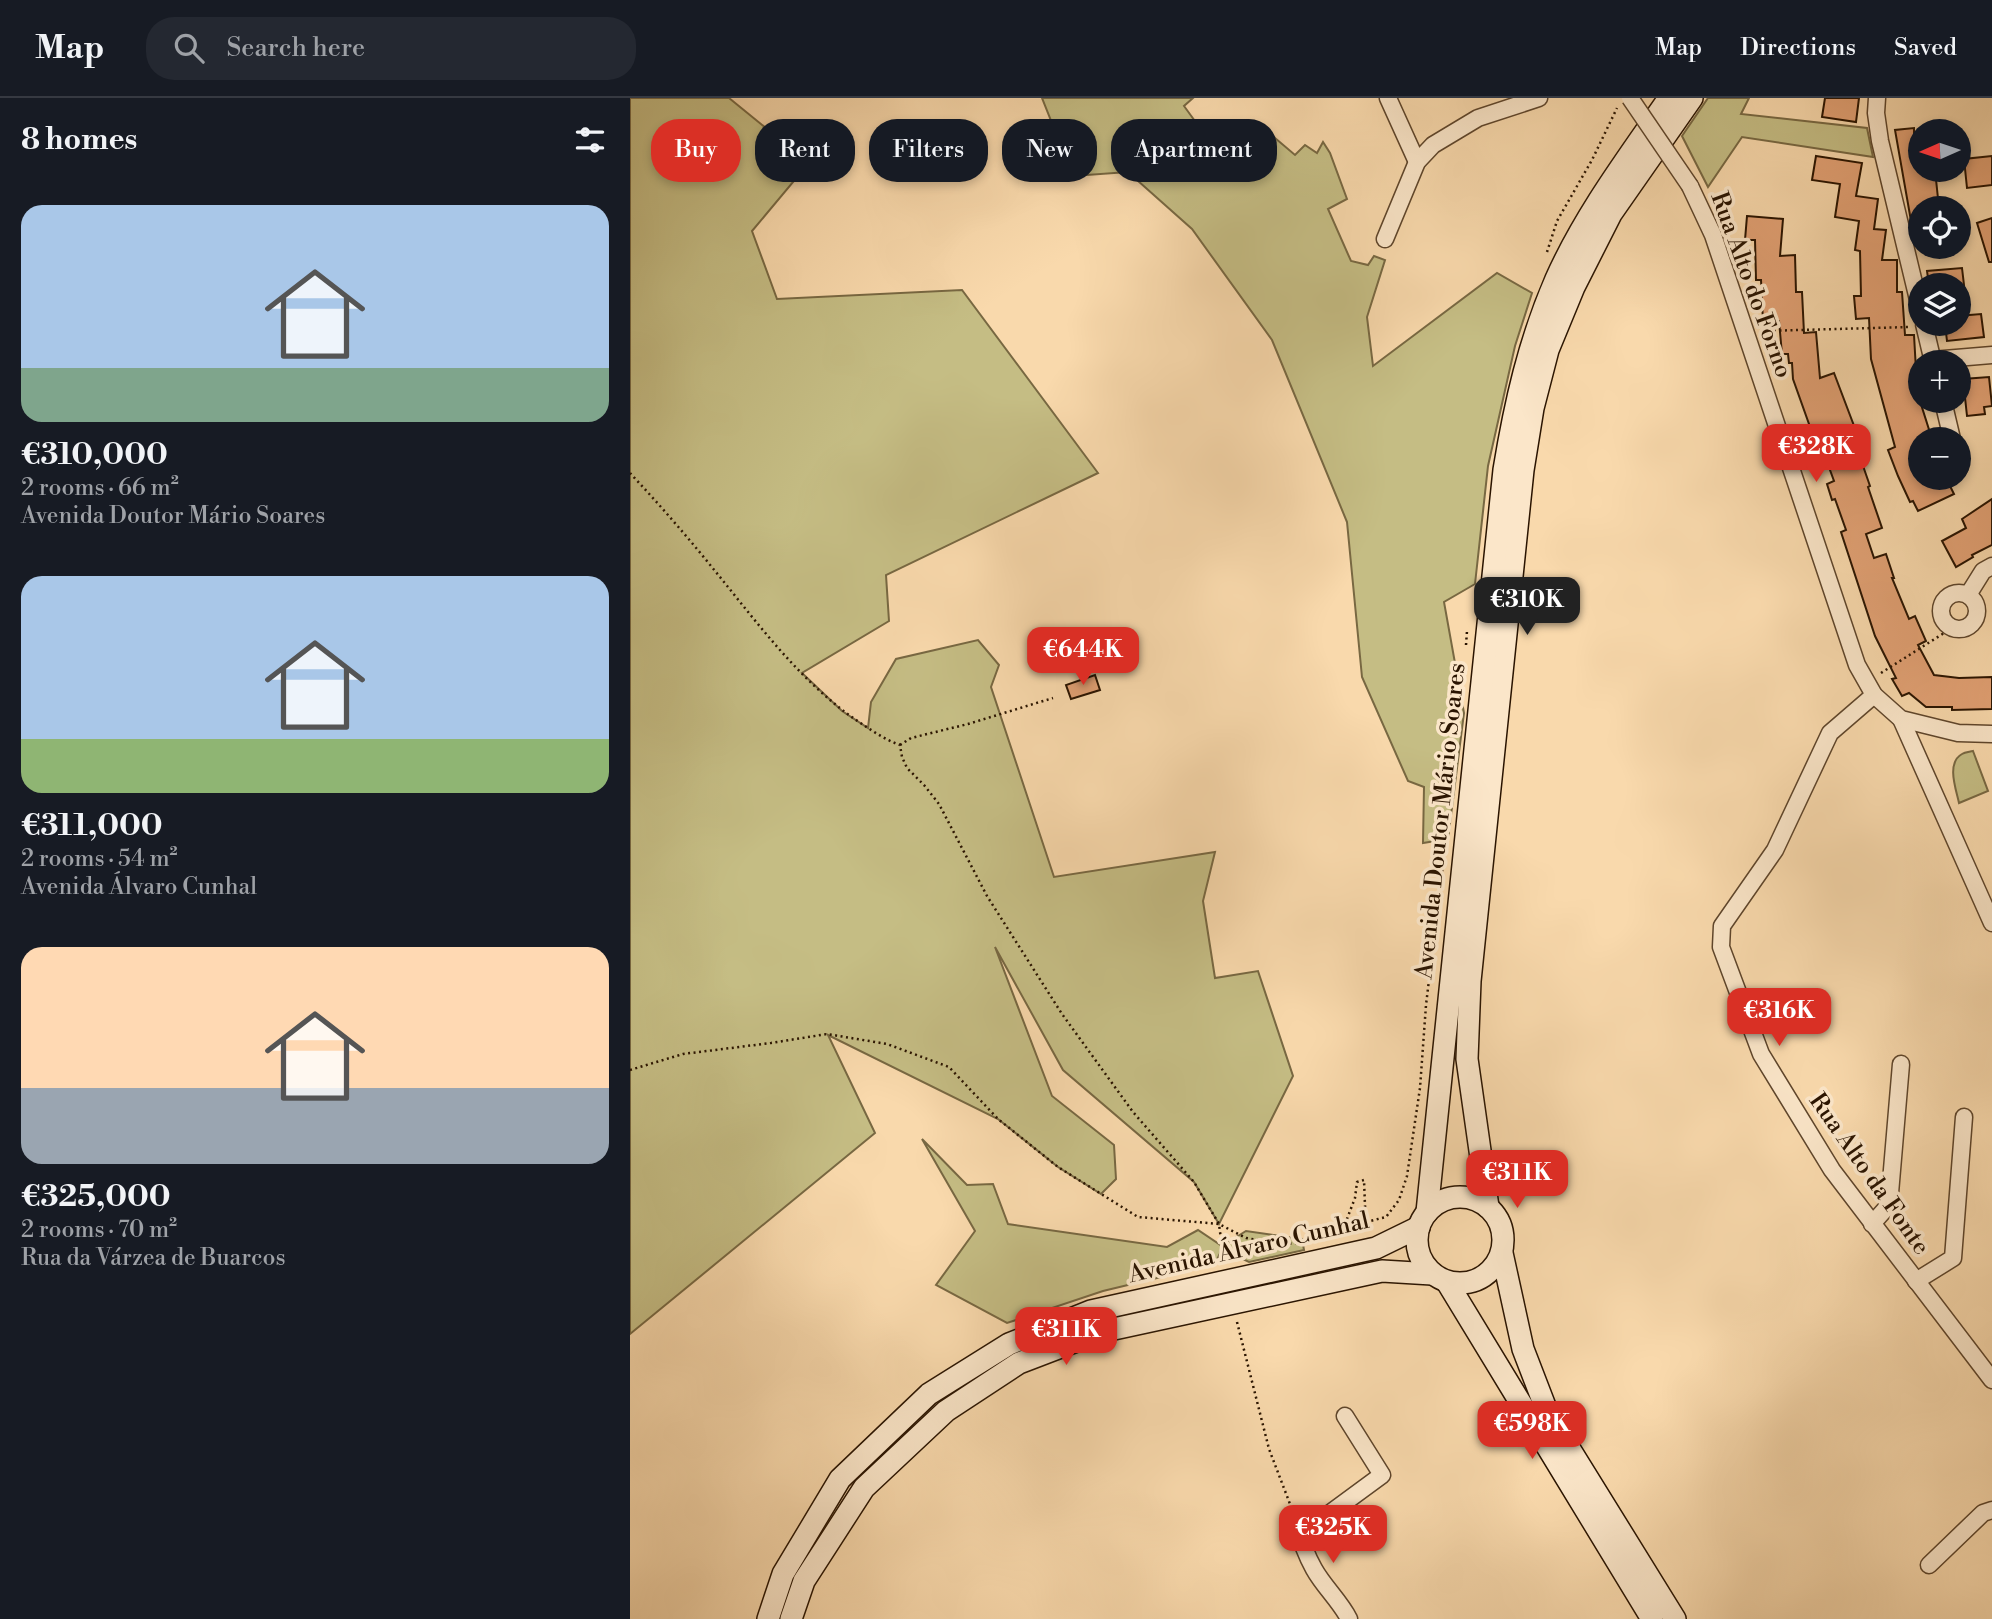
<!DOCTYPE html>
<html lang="en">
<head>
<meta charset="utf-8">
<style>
  body { margin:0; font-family:"Libre Bodoni",serif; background:#242831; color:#f1f3f6; height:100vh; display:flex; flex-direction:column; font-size:26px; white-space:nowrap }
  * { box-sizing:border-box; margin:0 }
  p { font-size:23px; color:#9ea1a6 }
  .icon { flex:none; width:38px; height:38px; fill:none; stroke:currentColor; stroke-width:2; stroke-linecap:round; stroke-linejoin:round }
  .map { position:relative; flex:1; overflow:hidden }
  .drawer { display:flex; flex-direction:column; background:#171b24; width:630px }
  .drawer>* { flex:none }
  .guide { position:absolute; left:21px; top:21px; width:665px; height:63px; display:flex; gap:14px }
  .needle { width:46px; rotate:267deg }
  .controls { position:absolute; left:1278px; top:21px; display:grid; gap:14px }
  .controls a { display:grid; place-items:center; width:63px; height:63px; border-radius:50%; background:#171b24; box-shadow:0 4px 10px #0003; font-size:35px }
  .price { position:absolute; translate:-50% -60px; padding:0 16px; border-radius:14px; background:#d93025; color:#fff; font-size:23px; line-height:46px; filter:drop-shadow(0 2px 4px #0008) }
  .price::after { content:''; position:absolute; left:50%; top:42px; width:21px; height:16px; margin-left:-10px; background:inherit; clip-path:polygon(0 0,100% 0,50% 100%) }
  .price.on { background:#222; color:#fff }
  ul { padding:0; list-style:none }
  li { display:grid; align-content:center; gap:14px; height:371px; padding:0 21px }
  li span { display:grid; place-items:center; height:217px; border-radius:21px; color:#555 }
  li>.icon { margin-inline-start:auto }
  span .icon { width:126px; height:126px; fill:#fffc; stroke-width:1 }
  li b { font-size:30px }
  h2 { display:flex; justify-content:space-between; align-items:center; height:84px; padding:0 21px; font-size:30px }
  .pill { padding:0 24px; border-radius:28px; background:#171b24; box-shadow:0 4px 10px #0003; font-size:24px; line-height:63px }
  .pill.on { background:#d93025; color:#fff }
  header { display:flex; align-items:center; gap:42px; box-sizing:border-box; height:98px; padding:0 35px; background:#171b24; border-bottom:2px solid #363941 }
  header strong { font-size:33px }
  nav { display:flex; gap:38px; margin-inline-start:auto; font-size:24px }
  .search { width:490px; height:63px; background:#242831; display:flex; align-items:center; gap:18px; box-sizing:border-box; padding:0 24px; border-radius:28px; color:#9ea1a6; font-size:26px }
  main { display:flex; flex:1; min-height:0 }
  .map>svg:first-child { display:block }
  .green { fill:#c5bd84; stroke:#786842; stroke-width:2 }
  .building { fill:#e2a174; stroke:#2a1400; stroke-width:2 }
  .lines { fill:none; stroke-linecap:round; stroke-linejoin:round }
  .street-casing { stroke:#5e452b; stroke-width:19 }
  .secondary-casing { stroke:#2a1400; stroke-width:24 }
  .path { stroke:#2a1400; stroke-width:2.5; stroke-dasharray:2 3.5; stroke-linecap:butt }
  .street { stroke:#fbe6c9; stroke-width:16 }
  .secondary { stroke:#fbe6c9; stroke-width:21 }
  .street-bridge-casing { stroke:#5e452b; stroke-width:19; stroke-linecap:butt }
  .street-bridge { stroke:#fbe6c9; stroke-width:16 }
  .labels { text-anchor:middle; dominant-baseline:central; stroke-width:7; stroke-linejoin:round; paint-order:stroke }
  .street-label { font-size:24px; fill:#2a1400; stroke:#fbe6c9 }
</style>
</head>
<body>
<header>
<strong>Map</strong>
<div class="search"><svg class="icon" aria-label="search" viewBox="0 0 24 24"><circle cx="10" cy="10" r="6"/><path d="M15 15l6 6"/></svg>Search here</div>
<nav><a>Map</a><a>Directions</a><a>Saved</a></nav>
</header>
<main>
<section class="drawer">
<h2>8 homes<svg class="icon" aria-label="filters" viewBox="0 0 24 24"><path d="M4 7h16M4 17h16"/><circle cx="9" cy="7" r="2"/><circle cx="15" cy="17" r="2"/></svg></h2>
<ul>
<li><span style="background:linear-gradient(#a9c7e8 75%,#7fa58c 0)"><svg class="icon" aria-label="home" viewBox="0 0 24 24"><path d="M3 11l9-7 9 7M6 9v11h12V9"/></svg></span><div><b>€310,000</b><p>2 rooms · 66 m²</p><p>Avenida Doutor Mário Soares</p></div></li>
<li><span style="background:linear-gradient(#a9c7e8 75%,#8fb573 0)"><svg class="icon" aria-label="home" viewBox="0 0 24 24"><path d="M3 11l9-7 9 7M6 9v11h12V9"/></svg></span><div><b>€311,000</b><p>2 rooms · 54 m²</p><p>Avenida Álvaro Cunhal</p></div></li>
<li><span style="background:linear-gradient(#ffd9b3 65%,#9aa5b1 0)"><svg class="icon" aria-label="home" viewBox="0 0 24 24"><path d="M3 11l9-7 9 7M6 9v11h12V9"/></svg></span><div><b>€325,000</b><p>2 rooms · 70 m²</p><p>Rua da Várzea de Buarcos</p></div></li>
</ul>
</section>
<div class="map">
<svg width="1362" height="1521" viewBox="0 0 1362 1521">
  <rect width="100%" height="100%" fill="#f9d9ac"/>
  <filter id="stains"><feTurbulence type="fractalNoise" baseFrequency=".00286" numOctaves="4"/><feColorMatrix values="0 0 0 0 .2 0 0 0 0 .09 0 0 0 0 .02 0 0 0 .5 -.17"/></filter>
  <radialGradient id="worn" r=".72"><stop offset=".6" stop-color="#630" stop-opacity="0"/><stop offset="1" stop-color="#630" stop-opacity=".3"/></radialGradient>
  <!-- green -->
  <g class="green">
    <path d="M0 0H99L179 65 122 133 147 201 332 192 468 375 256 477 259 523 172 575 212 613 238 630 241 604 266 561 348 542 369 567 361 589 424 779 585 754 573 803 585 880 628 873 663 978 589 1126 564 1084 433 972 365 849 422 998 484 1047 486 1081 471 1096 428 1069 368 1021 198 937 245 1035 0 1236Z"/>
    <path d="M412 0H563L554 8 602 74 645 40 665 57 675 47 687 55 693 44 700 55 717 101 698 111 721 163 738 167 744 158 755 162 737 219 743 268 867 175 902 195 885 248 858 368 845 486 814 504 834 615 818 741 793 745 794 689 778 683 732 579 717 424 642 242 562 131 498 74 443 78Z"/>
    <path d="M1078 0H1119L1111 16 1237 30 1243 59 1112 39 1078 89 1052 38Z"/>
    <path d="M1343 653 1358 693 1329 705C1326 691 1316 665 1332 656 1335 654 1339 654 1343 653Z"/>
    <path d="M292 1041 337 1087 363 1086 378 1126 537 1149 568 1132 592 1148 616 1133 672 1141 674 1152 619 1164 592 1151 585 1166 473 1193 377 1225 306 1187 345 1133Z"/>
  </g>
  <!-- building -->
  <g class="building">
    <path d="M1195 0H1229L1226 24 1192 19Z"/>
    <path d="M1284 30V36H1290V72H1305L1309 110H1290V140H1284L1265 32Z"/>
    <path d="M1186 58 1232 65 1226 98 1248 101 1244 131 1256 132 1252 162H1267V194H1272L1275 237H1284L1286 272 1290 288V303L1302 341H1290V380H1316L1324 396 1288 413 1283 403 1280 404 1268 378 1258 352 1265 349 1241 261 1239 220 1226 221 1224 198H1231L1230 153 1225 152 1229 123 1205 119 1210 86 1182 82Z"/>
    <path d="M1362 58V87L1337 90 1334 61Z"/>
    <path d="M1117 118 1153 121 1150 158 1165 157 1166 194H1172L1174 235 1186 234 1190 280 1204 275 1229 341 1224 342 1240 388 1238 389 1252 430 1236 436 1244 460 1256 456 1264 480H1262L1279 521 1285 518 1296 543 1288 547 1304 577 1329 580 1362 579V611L1322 612V609H1296L1279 595 1272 598 1262 581 1266 580 1245 538 1211 434 1216 432 1205 401 1202 402 1197 386 1204 383 1193 353 1189 354 1163 281 1162 265H1159L1158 256H1152L1149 223 1133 224 1131 182H1126L1125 142H1115Z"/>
    <path d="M1362 120V164H1359L1347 125Z"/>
    <path d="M1332 170 1334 187H1299L1297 173Z"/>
    <path d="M1351 216 1354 239 1317 243 1315 226H1328V218Z"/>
    <path d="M1359 279 1362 308 1354 309 1355 316 1337 318 1333 281Z"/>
    <path d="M1362 401V447L1342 457 1343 459 1326 469 1312 443 1336 430 1332 421Z"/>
    <path d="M465 577 470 592 441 601 436 587Z"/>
  </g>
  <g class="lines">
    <defs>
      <g id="street">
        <path d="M758 0 787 64"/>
        <path d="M1247 0 1246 15 1250 43 1290 210"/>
        <path d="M1060 88 1083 137 1227 567 1244 597 1271 621 1328 635 1362 636"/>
        <path d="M755 141 787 64 803 47 848 20 909 0"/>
        <path d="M1294 226 1303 264"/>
        <path d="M1302 262 1362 257"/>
        <path d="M1313 303 1322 341"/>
        <path d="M1328 365 1329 370"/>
        <circle cx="1329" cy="513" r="18"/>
        <path d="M1338 497 1353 473 1362 468"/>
        <path d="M1244 597 1200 635 1145 752 1092 828 1091 849 1131 956 1202 1072 1362 1282"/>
        <path d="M1271 621 1362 825"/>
        <path d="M1242 1126 1259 1107 1271 966"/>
        <path d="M1286 1183 1323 1160 1334 1019"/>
        <path d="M665 1419C669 1437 675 1455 684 1471 694 1489 710 1503 719 1521"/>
        <path d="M669 1438 752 1377 715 1318"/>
        <path d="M1299 1467 1353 1415 1362 1412"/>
      </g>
      <g id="secondary">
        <circle cx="830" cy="1142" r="43"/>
        <path d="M858 1109 837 961 840 883 893 372 903 310 918 252 944 189 981 116 1062 0"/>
        <path d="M797 1114 874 372C885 305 899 243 926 181 955 116 999 58 1039 0"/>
        <path d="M872 1155 893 1251 918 1316 1045 1521"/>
        <path d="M817 1184 1022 1521"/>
        <path d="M138 1521 153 1476 210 1381 299 1296 379 1246 461 1213 746 1150 789 1129"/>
        <path d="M161 1521 174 1483 234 1390 316 1313 389 1265 470 1234 752 1173 802 1176"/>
      </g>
    </defs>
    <!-- street casing -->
    <use href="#street" class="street-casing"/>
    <!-- secondary casing -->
    <use href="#secondary" class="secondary-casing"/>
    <!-- path -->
    <g class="path">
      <path d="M917 154 927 123 962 62 987 10"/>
      <path d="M1133 233 1280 229"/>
      <path d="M0 375C28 405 55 436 81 468 127 524 171 586 232 626 244 634 256 642 270 647L272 659 277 670 294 687 309 706 357 798 432 916 503 1014 564 1084 589 1126 594 1165"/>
      <path d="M836 547 837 533"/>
      <path d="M1251 575 1322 530"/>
      <path d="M270 647 281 640 338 626 423 600"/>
      <path d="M0 972 53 956 141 945 197 936 257 946 319 969 368 1021 428 1069 508 1119 589 1126 616 1140 652 1146 672 1145 691 1142 706 1134 715 1126 725 1100 727 1084 734 1082 736 1133"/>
      <path d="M736 1124 756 1119 769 1102 777 1078 790 990 796 907 815 749"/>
      <path d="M607 1224 639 1351 660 1406"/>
    </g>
    <!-- street -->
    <use href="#street" class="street"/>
    <!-- secondary -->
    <use href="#secondary" class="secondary"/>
    <defs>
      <path id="street-bridge" d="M1000 0 1060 88"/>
    </defs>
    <!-- street-bridge casing -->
    <use href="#street-bridge" class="street-bridge-casing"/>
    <!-- street-bridge -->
    <use href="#street-bridge" class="street-bridge"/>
  </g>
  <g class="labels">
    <!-- street labels -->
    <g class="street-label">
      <text transform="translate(1121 187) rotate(70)">Rua Alto do Forno</text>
      <text transform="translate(811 723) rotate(-84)">Avenida Doutor Mário Soares</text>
      <text transform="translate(1239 1076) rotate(55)">Rua Alto da Fonte</text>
      <text transform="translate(619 1150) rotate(-13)">Avenida Álvaro Cunhal</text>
    </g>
  </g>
  <rect width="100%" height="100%" filter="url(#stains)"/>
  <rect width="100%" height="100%" fill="url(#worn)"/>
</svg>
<div class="controls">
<a><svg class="needle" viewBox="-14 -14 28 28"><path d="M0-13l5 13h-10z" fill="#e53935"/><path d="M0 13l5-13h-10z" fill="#9ea1a6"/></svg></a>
<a><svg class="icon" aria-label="locate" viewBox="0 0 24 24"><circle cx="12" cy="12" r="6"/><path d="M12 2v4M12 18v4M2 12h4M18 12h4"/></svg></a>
<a><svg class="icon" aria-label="layers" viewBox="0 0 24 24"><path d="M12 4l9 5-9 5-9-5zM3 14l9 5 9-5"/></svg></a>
<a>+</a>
<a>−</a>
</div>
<b class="price" style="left:1186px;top:386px">€328K</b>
<b class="price on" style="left:897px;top:539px">€310K</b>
<b class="price" style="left:453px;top:589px">€644K</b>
<b class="price" style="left:1149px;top:950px">€316K</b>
<b class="price" style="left:887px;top:1112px">€311K</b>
<b class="price" style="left:436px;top:1269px">€311K</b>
<b class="price" style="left:902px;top:1363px">€598K</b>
<b class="price" style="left:703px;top:1467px">€325K</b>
<div class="guide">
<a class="pill on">Buy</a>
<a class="pill">Rent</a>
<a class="pill">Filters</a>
<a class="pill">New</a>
<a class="pill">Apartment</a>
</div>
</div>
</main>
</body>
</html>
